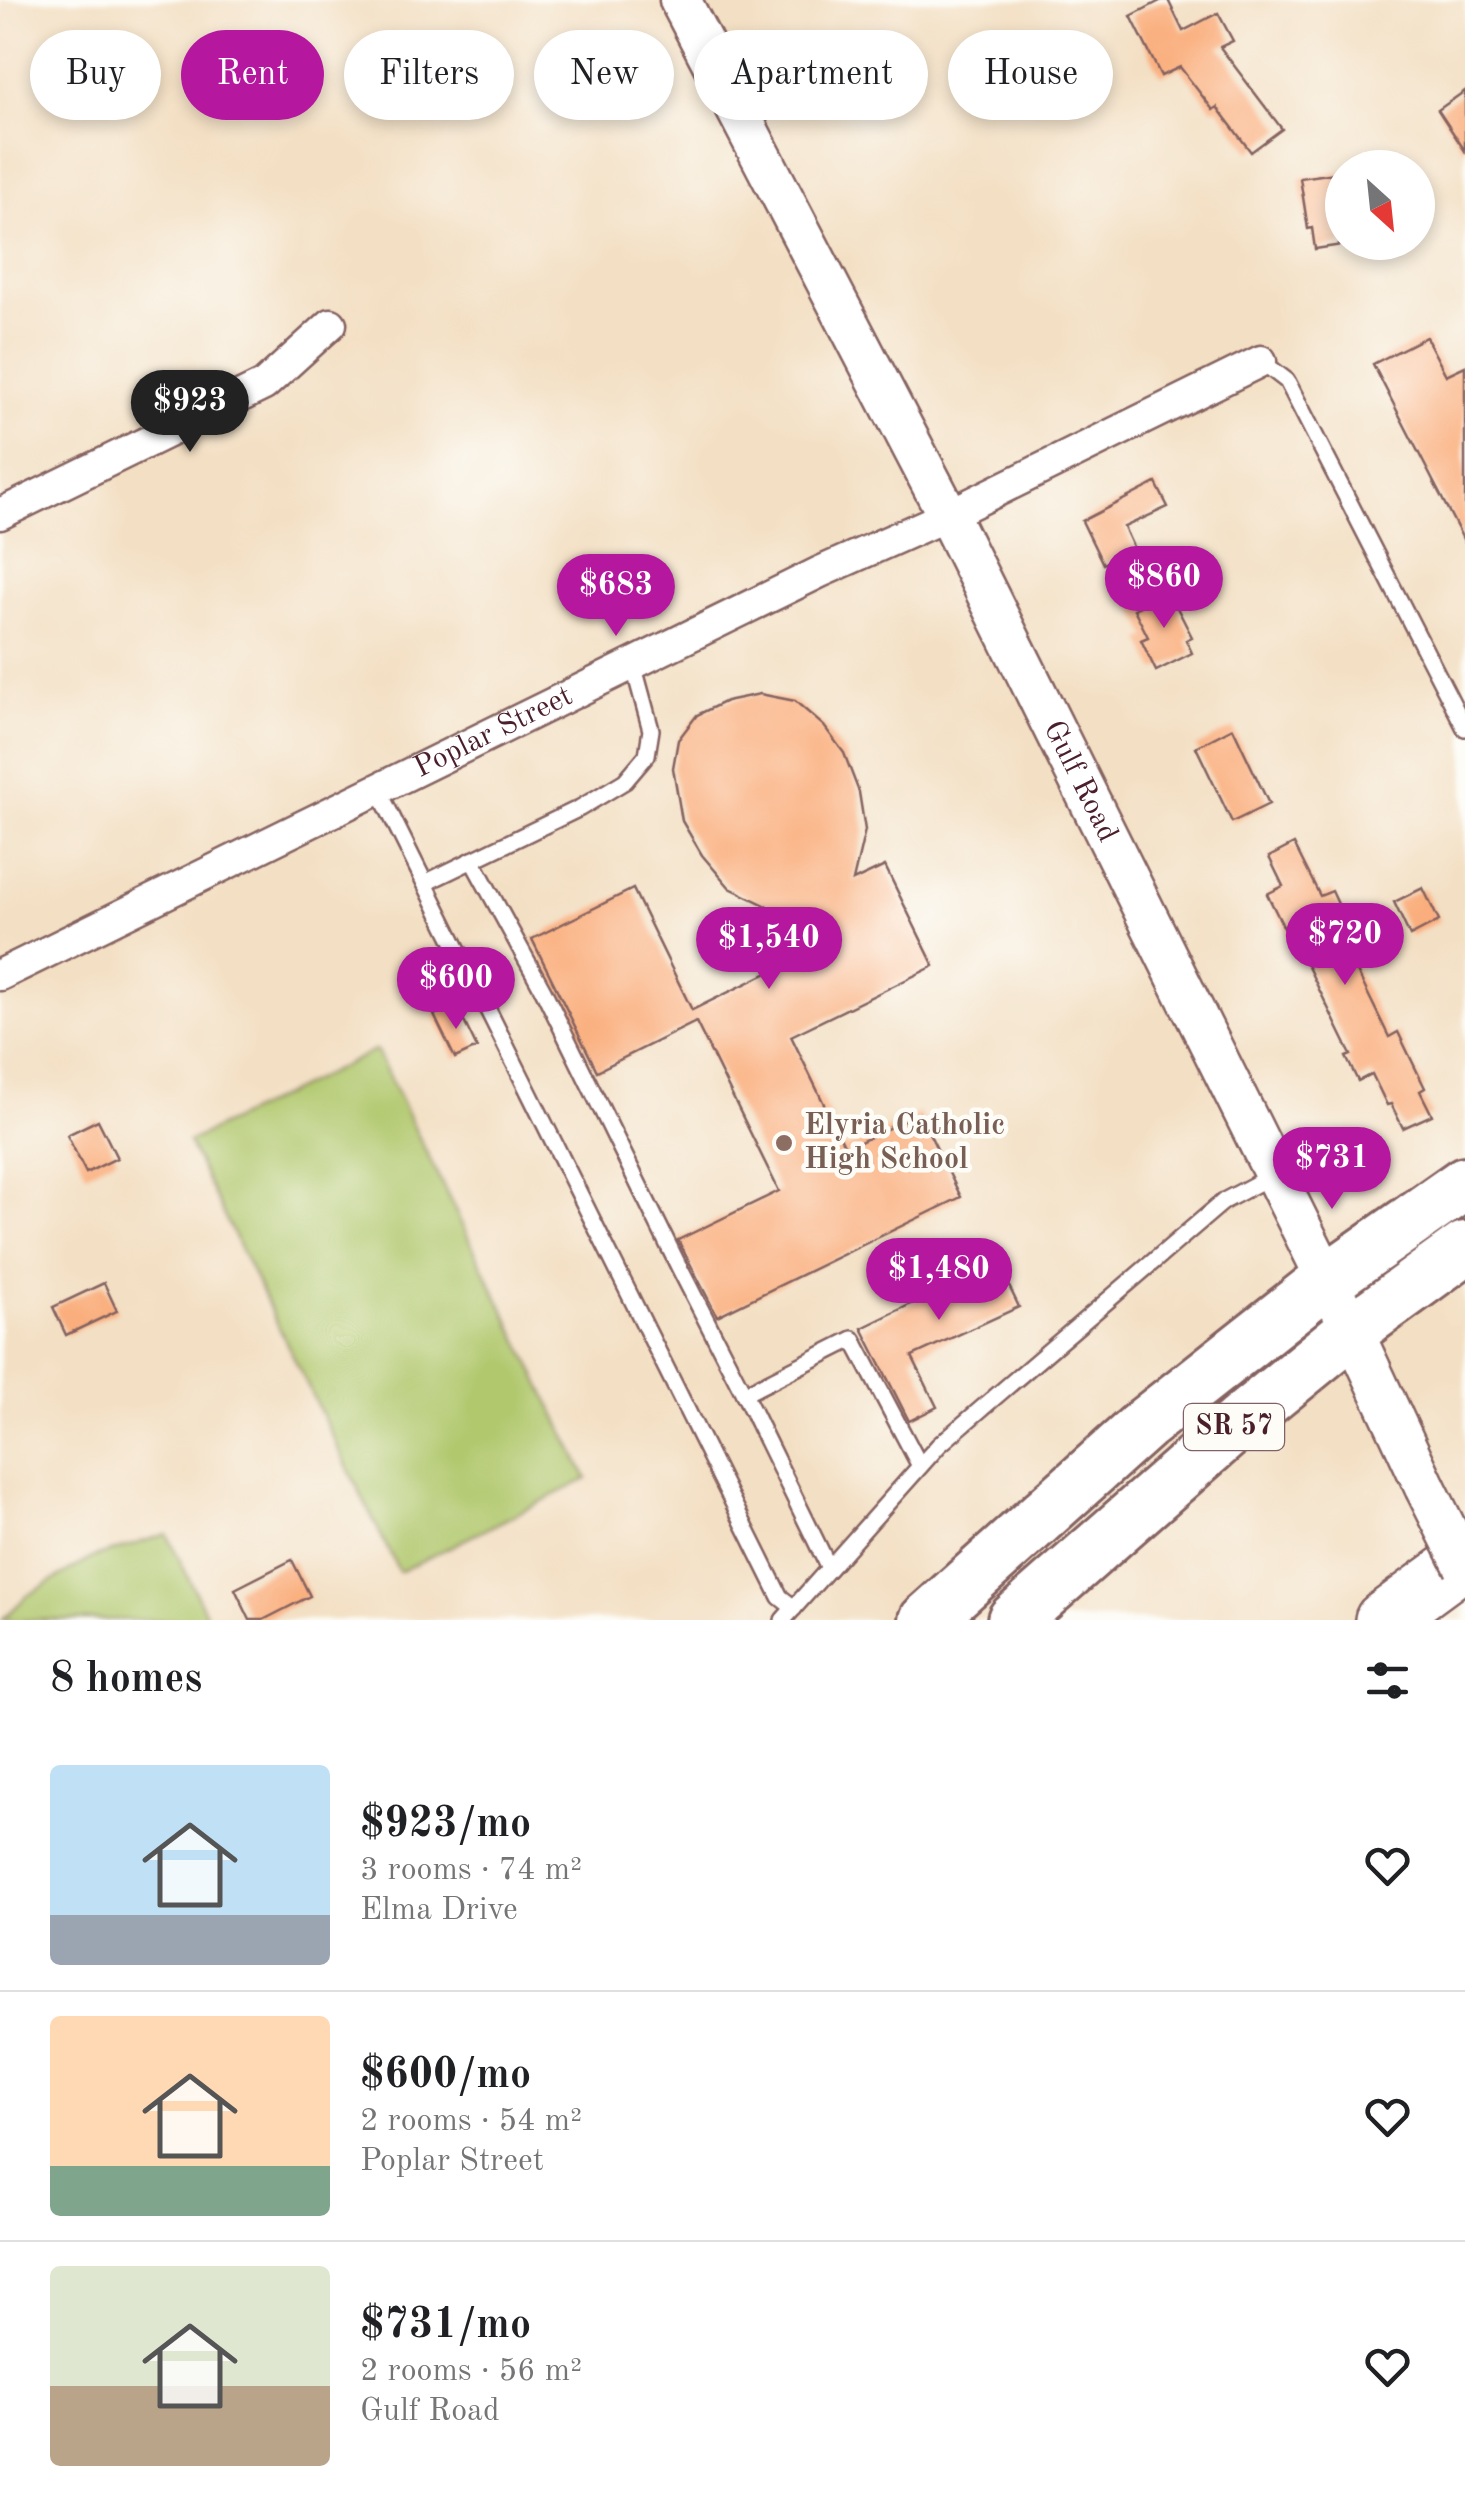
<!DOCTYPE html>
<html lang="en">
<head>
<meta charset="utf-8">
<style>
  body { margin:0; font-family:"Old Standard TT",serif; background:#f2f2f2; color:#202124; height:100vh; display:flex; flex-direction:column; font-size:38px; white-space:nowrap }
  * { box-sizing:border-box; margin:0 }
  p { font-size:32px; color:#757577 }
  .icon { flex:none; width:55px; height:55px; fill:none; stroke:currentColor; stroke-width:2; stroke-linecap:round; stroke-linejoin:round }
  .map { position:relative; height:1620px; overflow:hidden }
  .sheet { display:flex; flex-direction:column; background:#fff; flex:1 }
  .sheet>* { flex:none }
  .top-card { position:absolute; left:30px; top:30px; width:1405px; height:90px; display:flex; gap:20px }
  .needle { width:65px; rotate:153deg }
  .buttons { position:absolute; left:1325px; top:150px; display:grid; gap:20px }
  .buttons a { display:grid; place-items:center; width:110px; height:110px; border-radius:50%; background:#fff; box-shadow:0 5px 15px #0003; font-size:50px }
  .price { position:absolute; translate:-50% -85px; padding:0 22px; border-radius:35px; background:#b5179e; color:#fff; font-size:32px; line-height:65px; filter:drop-shadow(0 2px 5px #0008) }
  .price::after { content:''; position:absolute; left:50%; top:60px; width:30px; height:22px; margin-left:-15px; background:inherit; clip-path:polygon(0 0,100% 0,50% 100%) }
  .price.on { background:#222; color:#fff }
  ul { padding:0; list-style:none }
  li { display:flex; align-items:center; gap:30px; height:250px; padding:0 50px }
  li+li { border-top:2px solid #e0e0e0 }
  li span { display:grid; place-items:center; flex:none; width:280px; height:200px; border-radius:10px; color:#555 }
  li>.icon { margin-inline-start:auto }
  span .icon { width:120px; height:120px; fill:#fffc; stroke-width:1 }
  li b { font-size:42px }
  h2 { display:flex; justify-content:space-between; align-items:center; height:120px; padding:0 50px; font-size:42px }
  .pill { padding:0 35px; border-radius:45px; background:#fff; box-shadow:0 5px 15px #0003; font-size:35px; line-height:90px }
  .pill.on { background:#b5179e; color:#fff }
  .map>svg:first-child { display:block }
  .green { fill:#b1c86d; stroke:#7e744c; stroke-width:2.5 }
  .building { fill:#faae7d }
  .lines { fill:none; stroke-linecap:round; stroke-linejoin:round }
  .service-casing { stroke:#856260; stroke-width:20 }
  .minor-casing { stroke:#856260; stroke-width:35 }
  .tertiary-casing { stroke:#856260; stroke-width:45 }
  .trunk-casing { stroke:#856260; stroke-width:58 }
  .motorway-casing { stroke:#856260; stroke-width:60 }
  .service { stroke:#fff; stroke-width:15 }
  .minor { stroke:#fff; stroke-width:30 }
  .tertiary { stroke:#fff; stroke-width:40 }
  .trunk { stroke:#fff; stroke-width:52 }
  .motorway { stroke:#fff; stroke-width:55 }
  .tertiary-bridge-casing { stroke:#856260; stroke-width:45; stroke-linecap:butt }
  .tertiary-bridge { stroke:#fff; stroke-width:40 }
  .education-dot { fill:#8d6e63; stroke:#fdfcf7; stroke-width:4 }
  .labels { text-anchor:middle; dominant-baseline:central; stroke-width:9; stroke-linejoin:round; paint-order:stroke }
  .shield { fill:#fdfcf7; stroke:#806168; stroke-width:2.5 }
  .shield-label { font-size:28px; font-weight:bold; fill:#4a1f2b }
  .street-label { font-size:30px; fill:#4a1f2b; stroke:#fdfcf7 }
  .education-label { font-size:30px; font-weight:bold; fill:#785e54; stroke:#fdfcf7; text-anchor:start }
</style>
</head>
<body>
<div class="map">
<svg width="1465" height="1620" viewBox="0 0 1465 1620">
  <rect width="100%" height="100%" fill="#fdfcf7"/>
  <filter id="ink" filterUnits="userSpaceOnUse"><feTurbulence type="fractalNoise" baseFrequency=".01" numOctaves="2"/><feDisplacementMap in="SourceGraphic" scale="20" xChannelSelector="R" yChannelSelector="G"/><feConvolveMatrix kernelMatrix="1 2 1 2 8 2 1 2 1" color-interpolation-filters="sRGB"/></filter>
  <filter id="wash" filterUnits="userSpaceOnUse"><feTurbulence type="fractalNoise" baseFrequency=".0048" numOctaves="4" result="noise"/><feDisplacementMap in="SourceGraphic" scale="40" xChannelSelector="R" yChannelSelector="G"/><feGaussianBlur stdDeviation="2.25" result="paint"/><feColorMatrix in="noise" values="0 0 0 0 0 0 0 0 0 0 0 0 0 0 0 0 0 1.4 0 .05"/><feComposite in="paint" operator="in"/></filter>
  <g filter="url(#wash)">
    <rect width="100%" height="100%" fill="#f3dfc3"/>
    <!-- green -->
    <g class="green">
      <path d="M376 1050 587 1479 399 1572 188 1142Z"/>
      <path d="M167 1534 209 1620H2L27 1596 92 1558Z"/>
    </g>
    <g id="blocks">
      <!-- building -->
      <g class="building">
        <path d="M1162 0H1168L1183 31 1218 13 1233 41 1220 47 1282 129 1251 152 1217 107 1213 110 1180 67 1161 76 1131 16Z"/>
        <path d="M1465 91V151L1438 110Z"/>
        <path d="M1342 172V245L1315 249 1312 228 1308 229 1300 178Z"/>
        <path d="M1426 337 1446 375 1465 366V543L1373 364Z"/>
        <path d="M1156 483 1168 507 1124 527 1134 549 1103 564 1082 521Z"/>
        <path d="M1169 592 1192 637 1186 640 1192 653 1156 671 1141 640 1148 637 1134 609Z"/>
        <path d="M760 694 795 701 824 726 844 753 859 792 865 830 853 881 885 866 934 966 791 1036 846 1149 919 1113 961 1197 717 1316 678 1240 779 1191 696 1022 597 1071 532 939 633 889 692 1010 796 959 771 908 730 888 702 855 682 821 673 768 678 740 697 715 726 701Z"/>
        <path d="M1233 728 1269 804 1232 822 1196 747Z"/>
        <path d="M1294 844 1320 896 1332 891 1343 915 1332 920 1389 1037 1398 1032 1425 1088 1420 1091 1432 1115 1403 1128 1391 1104 1387 1105 1372 1074 1358 1081 1346 1057 1351 1055 1294 938 1290 940 1267 894 1283 886 1269 857Z"/>
        <path d="M1423 888 1439 921 1410 936 1394 902Z"/>
        <path d="M456 1005 477 1048 455 1058 434 1015Z"/>
        <path d="M98 1120 117 1158 86 1173 67 1135Z"/>
        <path d="M987 1240 1019 1307 912 1356 937 1407 909 1421 862 1328 954 1283 944 1261Z"/>
        <path d="M104 1283 117 1311 66 1335 53 1307Z"/>
        <path d="M292 1560 310 1596 263 1620H250L235 1589Z"/>
      </g>
    </g>
  </g>
  <g filter="url(#ink)">
    <use href="#blocks" fill-opacity="0" stroke="#856260" stroke-width="2.5"/>
    <g class="lines">
      <defs>
        <g id="service">
          <path d="M1261 361 1287 381 1465 728"/>
          <path d="M378 789 780 1597 794 1608"/>
          <path d="M472 860 543 990 680 1269 744 1394"/>
          <path d="M425 883 580 808 625 781 647 755 651 730 633 664"/>
          <path d="M829 1568 744 1394 853 1339 920 1466"/>
          <path d="M783 1620 939 1445 1224 1201 1273 1175"/>
        </g>
        <g id="minor">
          <path d="M0 514 264 385 331 324"/>
          <path id="s1" d="M0 975 820 572 948 515 1261 361"/>
        </g>
        <g id="tertiary">
          <path id="s2" d="M680 0 948 515 1352 1330 1425 1487"/>
        </g>
        <g id="trunk">
          <path d="M926 1620 1146 1423 1327 1280 1465 1183"/>
          <path d="M1014 1620 1238 1423 1352 1330 1465 1248"/>
        </g>
        <path id="motorway" d="M1383 1620 1465 1560"/>
      </defs>
      <!-- service casing -->
      <use href="#service" class="service-casing"/>
      <!-- minor casing -->
      <use href="#minor" class="minor-casing"/>
      <!-- tertiary casing -->
      <use href="#tertiary" class="tertiary-casing"/>
      <!-- trunk casing -->
      <use href="#trunk" class="trunk-casing"/>
      <!-- motorway casing -->
      <use href="#motorway" class="motorway-casing"/>
      <!-- service -->
      <use href="#service" class="service"/>
      <!-- minor -->
      <use href="#minor" class="minor"/>
      <!-- tertiary -->
      <use href="#tertiary" class="tertiary"/>
      <!-- trunk -->
      <use href="#trunk" class="trunk"/>
      <!-- motorway -->
      <use href="#motorway" class="motorway"/>
      <defs>
        <path id="tertiary-bridge" d="M1425 1487 1465 1567"/>
      </defs>
      <!-- tertiary-bridge casing -->
      <use href="#tertiary-bridge" class="tertiary-bridge-casing"/>
      <!-- tertiary-bridge -->
      <use href="#tertiary-bridge" class="tertiary-bridge"/>
    </g>
  </g>
  <!-- markers -->
  <circle class="education-dot" cx="784" cy="1143" r="10"/>
  <g class="labels">
    <!-- shield labels -->
    <rect class="shield" x="1184" y="1404" width="100" height="46" rx="8"/>
    <g class="shield-label">
      <text x="1234" y="1427">SR 57</text>
    </g>
    <!-- street labels -->
    <g class="street-label">
      <text stroke="none"><textPath href="#s1" startOffset="550">Poplar Street</textPath></text>
      <text stroke="none"><textPath href="#s2" startOffset="878">Gulf Road</textPath></text>
    </g>
    <!-- education labels -->
    <g class="education-label">
      <text x="804" y="1126">Elyria Catholic<tspan x="804" dy="34">High School</tspan></text>
    </g>
  </g>
</svg>
<div class="buttons">
<a><svg class="needle" viewBox="-14 -14 28 28"><path d="M0-13l5 13h-10z" fill="#e53935"/><path d="M0 13l5-13h-10z" fill="#757577"/></svg></a>
</div>
<b class="price on" style="left:190px;top:455px">$923</b>
<b class="price" style="left:1164px;top:631px">$860</b>
<b class="price" style="left:616px;top:639px">$683</b>
<b class="price" style="left:1345px;top:988px">$720</b>
<b class="price" style="left:769px;top:992px">$1,540</b>
<b class="price" style="left:456px;top:1032px">$600</b>
<b class="price" style="left:1332px;top:1212px">$731</b>
<b class="price" style="left:939px;top:1323px">$1,480</b>
<div class="top-card">
<a class="pill">Buy</a>
<a class="pill on">Rent</a>
<a class="pill">Filters</a>
<a class="pill">New</a>
<a class="pill">Apartment</a>
<a class="pill">House</a>
</div>
</div>
<section class="sheet">
<h2>8 homes<svg class="icon" aria-label="filters" viewBox="0 0 24 24"><path d="M4 7h16M4 17h16"/><circle cx="9" cy="7" r="2"/><circle cx="15" cy="17" r="2"/></svg></h2>
<ul>
<li><span style="background:linear-gradient(#bfe0f5 75%,#9aa5b1 0)"><svg class="icon" aria-label="home" viewBox="0 0 24 24"><path d="M3 11l9-7 9 7M6 9v11h12V9"/></svg></span><div><b>$923/mo</b><p>3 rooms · 74 m²</p><p>Elma Drive</p></div><svg class="icon" aria-label="heart" viewBox="0 0 24 24"><path d="M12 20l-8-8c-3-5 5-10 8-4 3-6 11-1 8 4z"/></svg></li>
<li><span style="background:linear-gradient(#ffd9b3 75%,#7fa58c 0)"><svg class="icon" aria-label="home" viewBox="0 0 24 24"><path d="M3 11l9-7 9 7M6 9v11h12V9"/></svg></span><div><b>$600/mo</b><p>2 rooms · 54 m²</p><p>Poplar Street</p></div><svg class="icon" aria-label="heart" viewBox="0 0 24 24"><path d="M12 20l-8-8c-3-5 5-10 8-4 3-6 11-1 8 4z"/></svg></li>
<li><span style="background:linear-gradient(#dfe7d0 60%,#b9a48a 0)"><svg class="icon" aria-label="home" viewBox="0 0 24 24"><path d="M3 11l9-7 9 7M6 9v11h12V9"/></svg></span><div><b>$731/mo</b><p>2 rooms · 56 m²</p><p>Gulf Road</p></div><svg class="icon" aria-label="heart" viewBox="0 0 24 24"><path d="M12 20l-8-8c-3-5 5-10 8-4 3-6 11-1 8 4z"/></svg></li>
</ul>
</section>
</body>
</html>
